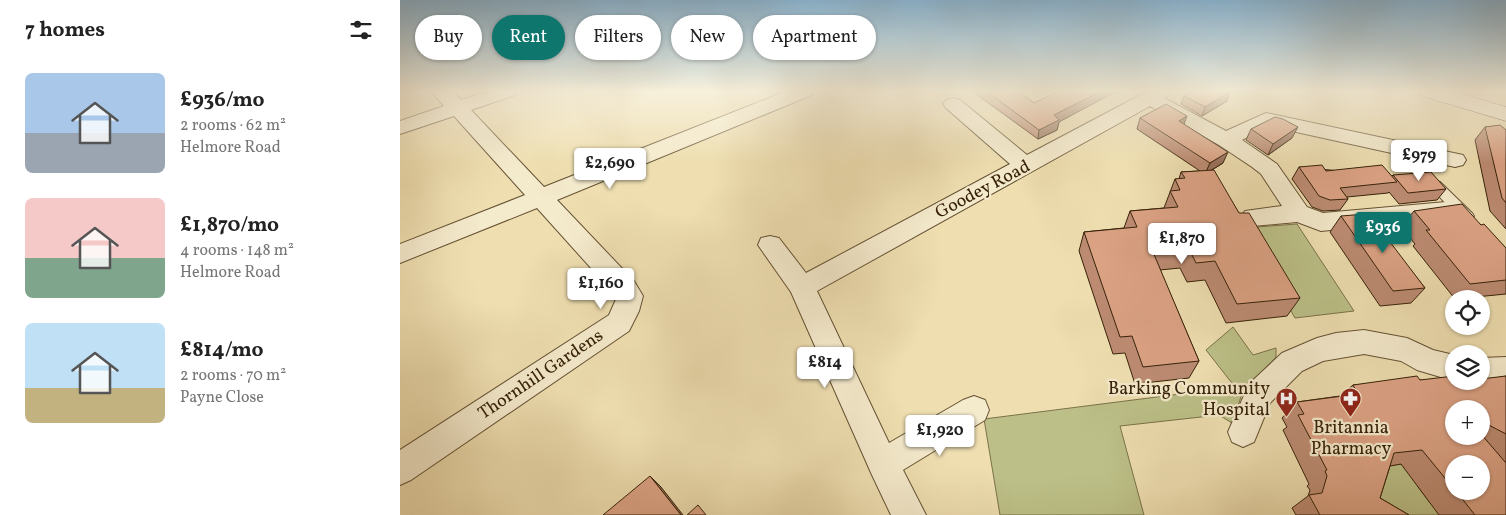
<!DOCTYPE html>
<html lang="en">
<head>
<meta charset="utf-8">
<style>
  body { margin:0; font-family:Vollkorn,serif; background:#f2f2f2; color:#222; height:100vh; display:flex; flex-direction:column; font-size:19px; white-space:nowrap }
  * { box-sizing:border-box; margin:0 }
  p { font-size:16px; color:#767676 }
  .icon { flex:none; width:28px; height:28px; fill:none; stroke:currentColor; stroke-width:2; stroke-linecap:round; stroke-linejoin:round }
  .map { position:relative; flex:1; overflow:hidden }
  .drawer { display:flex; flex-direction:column; background:#fff; width:400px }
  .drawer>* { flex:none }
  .hud { position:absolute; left:15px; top:15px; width:475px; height:45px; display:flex; gap:10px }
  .buttons { position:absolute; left:1045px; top:290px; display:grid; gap:10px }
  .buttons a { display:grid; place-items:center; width:45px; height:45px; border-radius:50%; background:#fff; box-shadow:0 1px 4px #0004; font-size:25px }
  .price { position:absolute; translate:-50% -42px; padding:0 11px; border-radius:5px; background:#fff; color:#222; font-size:16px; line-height:32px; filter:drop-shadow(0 1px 2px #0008) }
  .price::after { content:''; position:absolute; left:50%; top:30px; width:15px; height:11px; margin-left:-8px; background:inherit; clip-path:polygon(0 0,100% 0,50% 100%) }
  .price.active { background:#0f766e; color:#fff }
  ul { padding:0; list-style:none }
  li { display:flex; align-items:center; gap:15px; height:125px; padding:0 25px }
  li span { display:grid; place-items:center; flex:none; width:140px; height:100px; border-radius:8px; color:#555 }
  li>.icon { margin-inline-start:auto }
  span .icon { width:60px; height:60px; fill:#fffc; stroke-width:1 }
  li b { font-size:21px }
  h2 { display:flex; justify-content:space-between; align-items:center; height:60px; padding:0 25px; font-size:21px }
  .chip { padding:0 18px; border-radius:22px; background:#fff; box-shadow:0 1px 4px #0004; font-size:18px; line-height:45px }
  .chip.active { background:#0f766e; color:#fff }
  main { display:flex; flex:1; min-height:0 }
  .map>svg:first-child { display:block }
  .green { fill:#bcc088; stroke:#7a7148 }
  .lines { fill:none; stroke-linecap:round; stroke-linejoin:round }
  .lane-casing { stroke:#655133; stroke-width:2 }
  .street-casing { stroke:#655133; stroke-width:2 }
  .secondary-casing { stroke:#372209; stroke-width:1 }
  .lane { fill:#f4eacc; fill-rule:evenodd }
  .street { fill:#f4eacc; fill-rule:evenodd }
  .secondary { fill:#f4eacc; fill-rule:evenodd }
  .wall { fill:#bc8b72; stroke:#372209; fill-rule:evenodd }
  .shaded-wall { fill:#99715c; stroke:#372209 }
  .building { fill:#dba284; stroke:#372209 }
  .labels { text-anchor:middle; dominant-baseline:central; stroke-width:4.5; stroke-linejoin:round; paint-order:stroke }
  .street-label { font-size:18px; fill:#372209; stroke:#f4eacc }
  .poi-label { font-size:18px; fill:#372209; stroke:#f4eacc; text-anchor:end }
</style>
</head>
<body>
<main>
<section class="drawer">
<h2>7 homes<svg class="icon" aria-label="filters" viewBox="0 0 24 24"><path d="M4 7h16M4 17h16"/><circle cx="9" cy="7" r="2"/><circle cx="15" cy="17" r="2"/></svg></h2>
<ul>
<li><span style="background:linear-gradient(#a9c7e8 60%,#9aa5b1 0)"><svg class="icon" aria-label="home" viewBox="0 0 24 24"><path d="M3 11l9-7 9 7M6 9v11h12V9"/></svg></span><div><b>£936/mo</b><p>2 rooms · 62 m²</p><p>Helmore Road</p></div></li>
<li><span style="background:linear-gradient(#f6c9c9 60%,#7fa58c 0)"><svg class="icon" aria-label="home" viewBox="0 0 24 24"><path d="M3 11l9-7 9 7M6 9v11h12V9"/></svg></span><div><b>£1,870/mo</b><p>4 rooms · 148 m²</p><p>Helmore Road</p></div></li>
<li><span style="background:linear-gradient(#bfe0f5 65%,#c2b280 0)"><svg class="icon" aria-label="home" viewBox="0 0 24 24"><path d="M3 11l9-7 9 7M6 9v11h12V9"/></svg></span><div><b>£814/mo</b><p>2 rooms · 70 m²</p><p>Payne Close</p></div></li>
</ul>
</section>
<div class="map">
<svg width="1106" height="515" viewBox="0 0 1106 515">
  <rect width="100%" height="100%" fill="#eedeb0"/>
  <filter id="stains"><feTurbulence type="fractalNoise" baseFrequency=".004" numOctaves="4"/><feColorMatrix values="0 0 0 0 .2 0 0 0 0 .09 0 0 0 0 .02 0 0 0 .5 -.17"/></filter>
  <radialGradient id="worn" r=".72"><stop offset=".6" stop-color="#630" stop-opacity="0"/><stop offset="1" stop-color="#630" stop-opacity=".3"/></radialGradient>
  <!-- green -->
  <g class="green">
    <path d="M897 224 954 311 895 318 844 228Z"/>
    <path d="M833 327 853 355 876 348V357L842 394 832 423 819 415 720 426 744 515H600L584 419 835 387 806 350Z"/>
    <path d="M1009 463 1018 487 1030 503H1032L1040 515H966L974 468Z"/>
  </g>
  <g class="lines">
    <defs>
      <path id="lane" d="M1036 181 1040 182 1072 213 1074 216 1072 219C1060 223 1040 197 1032 188L1030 185 1032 182Z"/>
      <g id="street">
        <path d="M31 91H52L61 100 89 91H118L115 95 71 110 144 187 387 91H415L412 95 157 200 234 281 243 296 239 311 229 331 11 480 0 485V450L209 315 217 297 137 208 0 263V244L125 195 54 116 0 134V121L44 106Z"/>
        <path d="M748 91H773L764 98 826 131 866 113 1063 155 1066 160 1063 165 1055 167 869 126 842 140 877 164 907 207 923 213 1046 202 1054 204 1058 210 1054 216 1046 218 921 231 897 222 853 226 845 223 841 217 845 211 882 206 861 174 852 167 819 145 750 106 417 291 489 443 563 400 574 396 585 400 589 410 585 420 503 470 526 515H491L472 475 391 292 358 245 361 238 370 236 379 238 406 273 610 164 546 108 543 104 546 100 553 98 560 100 627 155Z"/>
        <path d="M964 330 1007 338 1033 350 1054 355V381L1017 370 1001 361 964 354 923 361 902 371 870 403 854 442 843 447 832 442 828 432 849 384 882 353 917 338 936 333Z"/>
        <path d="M1106 357V383L1081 384 1074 381H1081V358Z"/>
      </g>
      <path id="secondary" d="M1019 91H1053L1106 107V121L1022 96Z"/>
    </defs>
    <!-- lane casing -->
    <use href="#lane" class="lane-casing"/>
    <!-- street casing -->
    <use href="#street" class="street-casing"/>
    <!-- secondary casing -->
    <use href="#secondary" class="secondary-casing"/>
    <!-- lane -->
    <use href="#lane" class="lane"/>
    <!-- street -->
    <use href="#street" class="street"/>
    <!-- secondary -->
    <use href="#secondary" class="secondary"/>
  </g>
  <!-- wall -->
  <g class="wall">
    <path d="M572 91H618L659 122 657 130 638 139Z"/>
    <path d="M784 96 827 101 802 116 781 104Z"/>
    <path d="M740 118 784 124 823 163 812 170 839 213 900 298 887 316 826 323 805 280 787 282 780 268 760 270 799 361 789 378 735 384 725 353 713 354 679 251 684 232 724 228 730 211 764 208 775 179H779L781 172 800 171 737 129Z"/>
    <path d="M1085 127 1106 130V229L1090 211 1075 140Z"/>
    <path d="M851 129 892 138 868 155 846 140Z"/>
    <path d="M899 167 992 176 993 175 1046 189 1037 200 999 204 989 192 988 193 947 197 948 199 940 210 923 211 912 207 892 179Z"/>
    <path d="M1014 211 1081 225 1106 248V294L1055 299 1013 246 1015 244 1001 227Z"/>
    <path d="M941 216 982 234 1025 288 1011 303 980 306 930 232Z"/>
    <path d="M1106 376V515H1039L1001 464 990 466 980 498 1009 515H896L892 508 908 496 910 490 907 486 909 484 883 430 887 427 882 418 897 402 940 396 953 385 1020 380 1054 381H1081ZM1054 409H1081V436ZM1054 464 1081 491H1054Z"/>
  </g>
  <!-- shaded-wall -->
  <g class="shaded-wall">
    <path d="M701 91H717L659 122 657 130 638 139 639 130 654 115Z"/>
    <path d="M830 92 827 101 802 116 805 107Z"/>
    <path d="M787 116 783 127 779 121Z"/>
    <path d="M898 127 892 138 868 155 873 144Z"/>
    <path d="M828 152 823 163 805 174 810 163Z"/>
    <path d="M250 476 261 487 283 515H281Z"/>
  </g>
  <!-- building -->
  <g class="building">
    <path d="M586 91H618L634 103 659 91H701L654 115 659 120 639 130Z"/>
    <path d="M792 91H828L830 92 805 107 784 96Z"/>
    <path d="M766 104 787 116 779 121 828 152 810 163 740 118Z"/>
    <path d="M875 117 883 119 898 127 873 144 851 129Z"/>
    <path d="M1100 125 1106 130V203L1102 198 1085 127Z"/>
    <path d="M922 165 926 171 982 165 997 182 940 188 948 199 930 200 919 196 899 167Z"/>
    <path d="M814 170 839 213H849L900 298 837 304 815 261 796 263 789 249 753 252 799 361 743 367 732 336 720 337 684 232 737 227 730 211 778 207 770 191 780 190 775 179 785 178 781 172Z"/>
    <path d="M1031 172 1046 189 1008 193 993 175Z"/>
    <path d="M1062 204 1081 225 1084 224 1106 248V280L1070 284 1026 230H1030L1014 211Z"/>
    <path d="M966 214 982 234H984L1025 288 993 291 941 216Z"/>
    <path d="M1017 376 1020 380 1054 376V381H1081V379L1106 376V434L1081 421V409H1054V436H1081V434L1106 463V515H1075L1056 491H1081V464H1054V489L1022 450 994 453 980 498 1009 515H920L909 495 922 493 927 476 925 471 927 470 898 415 904 414 897 402 958 394 953 385Z"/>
    <path d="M250 476 281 515H203Z"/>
    <path d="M298 505 306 515H287Z"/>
  </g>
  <!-- sky -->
  <linearGradient id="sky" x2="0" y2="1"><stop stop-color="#8ab6d4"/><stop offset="0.56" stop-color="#f7f0db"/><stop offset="1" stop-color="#f7f0db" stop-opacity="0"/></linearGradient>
  <rect width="1106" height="163" fill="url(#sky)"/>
  <!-- icons -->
  <defs>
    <symbol id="pharmacy-pin" viewBox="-11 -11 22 30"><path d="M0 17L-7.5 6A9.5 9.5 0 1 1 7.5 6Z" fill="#8f2418" stroke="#f4eacc"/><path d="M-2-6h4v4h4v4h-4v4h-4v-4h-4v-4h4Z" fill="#fff"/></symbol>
    <symbol id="hospital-pin" viewBox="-11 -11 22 30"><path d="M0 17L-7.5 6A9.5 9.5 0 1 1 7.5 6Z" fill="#8f2418" stroke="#f4eacc"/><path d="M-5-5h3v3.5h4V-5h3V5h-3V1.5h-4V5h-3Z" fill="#fff"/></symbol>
  </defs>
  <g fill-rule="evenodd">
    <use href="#pharmacy-pin" x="938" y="386" width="25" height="34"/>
    <use href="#hospital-pin" x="874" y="386" width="25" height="34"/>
  </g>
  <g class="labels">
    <!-- street labels -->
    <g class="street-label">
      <text transform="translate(583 190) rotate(-28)">Goodey Road</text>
      <text transform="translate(141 375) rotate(-34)">Thornhill Gardens</text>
    </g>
    <!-- poi labels -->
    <g class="poi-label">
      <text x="870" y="389">Barking Community<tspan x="870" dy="21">Hospital</tspan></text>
      <text x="951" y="428" text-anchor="middle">Britannia<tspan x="951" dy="21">Pharmacy</tspan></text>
    </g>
  </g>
  <rect width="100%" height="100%" filter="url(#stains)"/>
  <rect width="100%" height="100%" fill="url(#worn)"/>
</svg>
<div class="buttons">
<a><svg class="icon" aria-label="locate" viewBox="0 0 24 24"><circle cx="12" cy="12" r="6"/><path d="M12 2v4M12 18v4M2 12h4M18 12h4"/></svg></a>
<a><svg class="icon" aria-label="layers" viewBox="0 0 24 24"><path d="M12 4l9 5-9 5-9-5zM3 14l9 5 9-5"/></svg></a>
<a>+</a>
<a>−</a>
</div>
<b class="price" style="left:1019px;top:182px">£979</b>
<b class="price" style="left:210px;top:190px">£2,690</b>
<b class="price active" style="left:983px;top:254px">£936</b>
<b class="price" style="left:782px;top:265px">£1,870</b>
<b class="price" style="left:201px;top:310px">£1,160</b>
<b class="price" style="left:425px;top:389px">£814</b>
<b class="price" style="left:540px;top:457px">£1,920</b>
<div class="hud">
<a class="chip">Buy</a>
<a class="chip active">Rent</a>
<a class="chip">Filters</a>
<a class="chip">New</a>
<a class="chip">Apartment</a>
</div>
</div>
</main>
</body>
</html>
